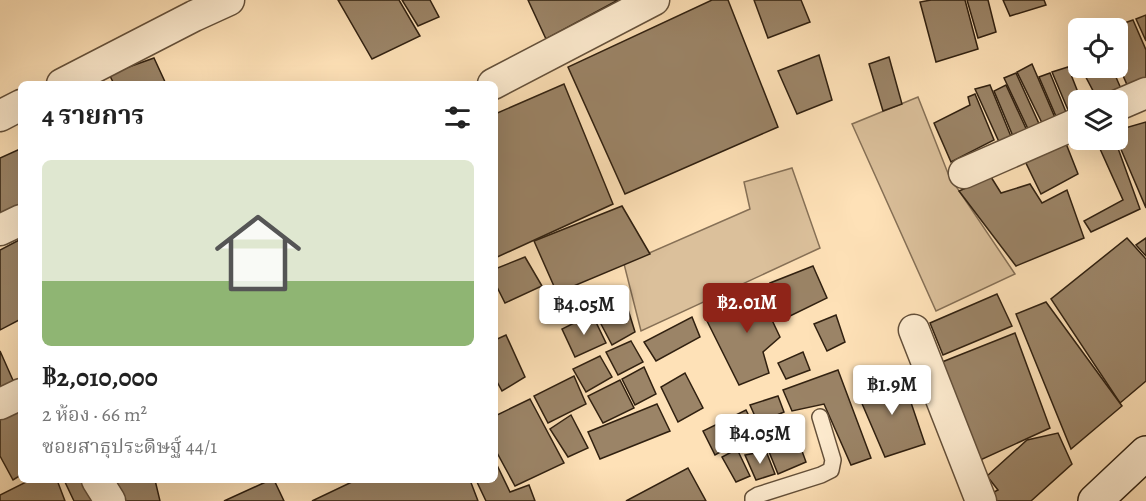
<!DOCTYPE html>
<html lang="th">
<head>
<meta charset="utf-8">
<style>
  body { margin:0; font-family:Alegreya,"Noto Serif Thai",serif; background:#f2f2f2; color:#222; height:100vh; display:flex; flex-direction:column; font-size:22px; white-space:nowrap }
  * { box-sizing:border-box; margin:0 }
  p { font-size:20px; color:#767676 }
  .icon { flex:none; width:33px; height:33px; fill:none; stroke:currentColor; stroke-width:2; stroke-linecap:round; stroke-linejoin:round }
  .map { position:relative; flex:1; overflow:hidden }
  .panel { position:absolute; left:18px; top:81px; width:480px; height:402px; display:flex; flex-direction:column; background:#fff; border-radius:9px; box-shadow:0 6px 24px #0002 }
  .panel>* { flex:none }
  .buttons { position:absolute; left:1068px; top:18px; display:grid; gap:12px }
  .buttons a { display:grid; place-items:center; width:60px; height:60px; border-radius:9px; background:#fff; box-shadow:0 6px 24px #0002; font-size:30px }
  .price { position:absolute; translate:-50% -51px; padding:0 14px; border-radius:6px; background:#fff; color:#222; font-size:20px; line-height:39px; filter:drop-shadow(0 2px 3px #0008) }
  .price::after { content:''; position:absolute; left:50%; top:36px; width:18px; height:14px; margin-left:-9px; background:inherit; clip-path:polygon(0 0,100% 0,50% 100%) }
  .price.active { background:#8f2418; color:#fff }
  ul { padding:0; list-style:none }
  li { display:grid; align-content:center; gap:12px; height:318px; padding:0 24px }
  li span { display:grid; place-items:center; height:186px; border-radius:9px; color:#555 }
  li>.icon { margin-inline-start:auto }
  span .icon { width:108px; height:108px; fill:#fffc; stroke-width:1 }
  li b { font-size:26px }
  h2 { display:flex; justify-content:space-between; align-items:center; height:72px; padding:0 24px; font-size:26px }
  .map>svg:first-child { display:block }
  .green { fill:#dbc09b; stroke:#867056; stroke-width:1.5 }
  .building { fill:#9b8467; stroke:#302010; stroke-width:1.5 }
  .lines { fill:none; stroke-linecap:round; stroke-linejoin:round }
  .lane-casing { stroke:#64503a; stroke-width:18 }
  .street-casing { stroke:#64503a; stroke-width:33 }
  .secondary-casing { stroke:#302010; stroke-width:36 }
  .lane { stroke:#feecd0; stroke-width:15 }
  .street { stroke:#feecd0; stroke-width:30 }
  .secondary { stroke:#feecd0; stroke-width:33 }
</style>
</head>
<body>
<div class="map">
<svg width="1146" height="501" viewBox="0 0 1146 501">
  <rect width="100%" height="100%" fill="#fee1b7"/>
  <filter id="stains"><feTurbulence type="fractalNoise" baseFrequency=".00333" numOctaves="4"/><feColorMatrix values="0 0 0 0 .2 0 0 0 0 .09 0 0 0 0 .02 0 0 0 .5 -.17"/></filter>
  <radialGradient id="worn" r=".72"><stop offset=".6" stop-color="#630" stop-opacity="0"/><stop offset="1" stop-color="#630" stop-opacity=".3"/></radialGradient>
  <!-- green -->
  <g class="green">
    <path d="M918 97 949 176 1015 274 936 311 852 124Z"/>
    <path d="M792 168 820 248 641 331 624 264 750 209 744 182Z"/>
  </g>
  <!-- building -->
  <g class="building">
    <path d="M338 0H399L420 36 372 59Z"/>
    <path d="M402 0H430L439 17 418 26Z"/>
    <path d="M528 0H618L546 39Z"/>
    <path d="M712 0H728L778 127 625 194 568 67Z"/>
    <path d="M754 0H801L810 22 768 38Z"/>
    <path d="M931 0H965L978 49 936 62 920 2Z"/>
    <path d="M967 0H988L996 32 978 38Z"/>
    <path d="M1003 0H1044L1046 5 1010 16Z"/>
    <path d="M1146 15V41L1136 19Z"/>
    <path d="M1133 20 1146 50V88L1131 94 1118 64V28H1110Z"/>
    <path d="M819 55 832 100 797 114 778 71Z"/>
    <path d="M889 57 902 104 883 111 869 64Z"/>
    <path d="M154 58 166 84H114L109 74Z"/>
    <path d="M1032 64 1056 120 1044 127 1017 72Z"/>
    <path d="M1068 67 1081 100H1078V114L1071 117 1052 72Z"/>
    <path d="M1081 68H1112L1122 91 1098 100Z"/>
    <path d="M1016 73 1040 126 1029 131 1004 78Z"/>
    <path d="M1050 73 1068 117 1058 121 1039 77Z"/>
    <path d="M564 84 613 204 495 258V114Z"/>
    <path d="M990 85 1012 139 1000 144 975 89Z"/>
    <path d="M1006 85 1029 135 1015 141 994 91Z"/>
    <path d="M975 94 994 140 951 162 934 123 970 105 968 97Z"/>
    <path d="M1146 122V208L1117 140 1118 130Z"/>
    <path d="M1096 140H1115L1140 209 1091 232 1084 221 1123 200Z"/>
    <path d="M1065 141 1078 174 1041 194 1024 159Z"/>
    <path d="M20 149 21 151V226L0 214V158Z"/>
    <path d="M991 177 1001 193 1030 184 1042 203 1067 190 1084 238 1016 266 959 191Z"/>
    <path d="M622 206 650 254 557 293 534 241Z"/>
    <path d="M1127 238 1146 259V381L1120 403 1051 299Z"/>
    <path d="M1146 238V256L1136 245Z"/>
    <path d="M21 239V319L0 330V250Z"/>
    <path d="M525 257 542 286 505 303 495 283V269Z"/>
    <path d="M813 266 827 298 788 317 770 283Z"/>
    <path d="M771 289 784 313 771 318 780 337 763 352 769 373 739 385 704 315Z"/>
    <path d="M622 290 635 332 612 345 590 303Z"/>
    <path d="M997 294 1012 326 943 355 930 323Z"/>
    <path d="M1046 302 1122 406 1071 449 1016 314Z"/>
    <path d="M592 314 606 343 575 357 562 329Z"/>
    <path d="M836 315 845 342 827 351 814 324Z"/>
    <path d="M692 317 700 337 656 361 644 342Z"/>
    <path d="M1015 333 1050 428 976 462 937 364Z"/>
    <path d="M506 335 525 377 502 391 495 378V340Z"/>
    <path d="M631 341 643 362 618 375 606 352Z"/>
    <path d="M0 351 16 387 0 394Z"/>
    <path d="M803 352 810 370 786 379 778 363Z"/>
    <path d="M600 356 612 377 586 392 573 369Z"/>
    <path d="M644 367 656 394 635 405 622 379Z"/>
    <path d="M838 370 871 458 851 465 824 404 792 411 783 390Z"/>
    <path d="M685 373 703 408 678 422 661 387Z"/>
    <path d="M901 373 925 444 885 457 857 392Z"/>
    <path d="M574 376 586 404 548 423 534 396Z"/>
    <path d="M620 380 634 408 603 423 588 396Z"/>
    <path d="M778 396 784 412 758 423 750 405Z"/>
    <path d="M530 399 564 463 515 486 495 449V416Z"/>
    <path d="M21 404V475L13 480 0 456V416Z"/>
    <path d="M657 404 670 431 600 459 588 432Z"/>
    <path d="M746 410 757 432 715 455 703 431Z"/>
    <path d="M571 415 588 448 568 457 550 429Z"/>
    <path d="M789 415 806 462 778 474 759 427Z"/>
    <path d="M1058 433 1072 464 1031 501H993L990 494 998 490 987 476 1027 440Z"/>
    <path d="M737 449 750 476 736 482 722 457Z"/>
    <path d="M766 451 775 474 756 480 745 455Z"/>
    <path d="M495 461 510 492 529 485 535 501H486L476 480H495Z"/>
    <path d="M688 468 706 501H626Z"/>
    <path d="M30 480H57L65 501H0V495Z"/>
    <path d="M64 480H88L98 501H74Z"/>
    <path d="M105 480H155L160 501H116Z"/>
    <path d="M270 480H274L284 501H224Z"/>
    <path d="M356 480H470L478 501H312Z"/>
  </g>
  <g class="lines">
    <defs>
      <path id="lane" d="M753 501V498L758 495 821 475 831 470 833 460 820 417"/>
      <g id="street">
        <path d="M62 84 194 16 229 0"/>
        <path d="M493 84 654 0"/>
        <path d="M1118 105 1146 93"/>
        <path d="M0 116 21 105"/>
        <path d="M964 173 1078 123"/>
        <path d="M0 230 21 220"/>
        <path d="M914 330 981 501"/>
        <path d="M0 404 21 394"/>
        <path d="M97 480 110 501"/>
      </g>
      <path id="secondary" d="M1095 501 1146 453"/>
    </defs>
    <!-- lane casing -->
    <use href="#lane" class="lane-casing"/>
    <!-- street casing -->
    <use href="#street" class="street-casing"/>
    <!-- secondary casing -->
    <use href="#secondary" class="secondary-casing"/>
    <!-- lane -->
    <use href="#lane" class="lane"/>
    <!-- street -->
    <use href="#street" class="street"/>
    <!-- secondary -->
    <use href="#secondary" class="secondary"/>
  </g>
  <rect width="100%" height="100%" filter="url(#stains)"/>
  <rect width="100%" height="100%" fill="url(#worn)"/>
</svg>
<div class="buttons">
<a><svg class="icon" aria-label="locate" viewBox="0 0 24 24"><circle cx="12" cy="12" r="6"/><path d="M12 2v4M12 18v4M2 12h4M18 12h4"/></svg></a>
<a><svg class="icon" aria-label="layers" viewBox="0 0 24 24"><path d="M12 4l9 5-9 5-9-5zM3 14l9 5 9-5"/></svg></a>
</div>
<b class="price active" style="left:747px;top:334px">฿2.01M</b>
<b class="price" style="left:584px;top:336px">฿4.05M</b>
<b class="price" style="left:892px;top:416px">฿1.9M</b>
<b class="price" style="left:760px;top:465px">฿4.05M</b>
<section class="panel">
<h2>4 รายการ<svg class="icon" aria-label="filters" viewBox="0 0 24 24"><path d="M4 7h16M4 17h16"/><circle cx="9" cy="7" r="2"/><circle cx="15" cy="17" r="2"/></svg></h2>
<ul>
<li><span style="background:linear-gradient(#dfe7d0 65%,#8fb573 0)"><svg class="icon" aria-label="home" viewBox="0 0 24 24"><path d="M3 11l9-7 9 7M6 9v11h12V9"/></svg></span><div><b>฿2,010,000</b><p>2 ห้อง · 66 m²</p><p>ซอยสาธุประดิษฐ์ 44/1</p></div></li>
</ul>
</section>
</div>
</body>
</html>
